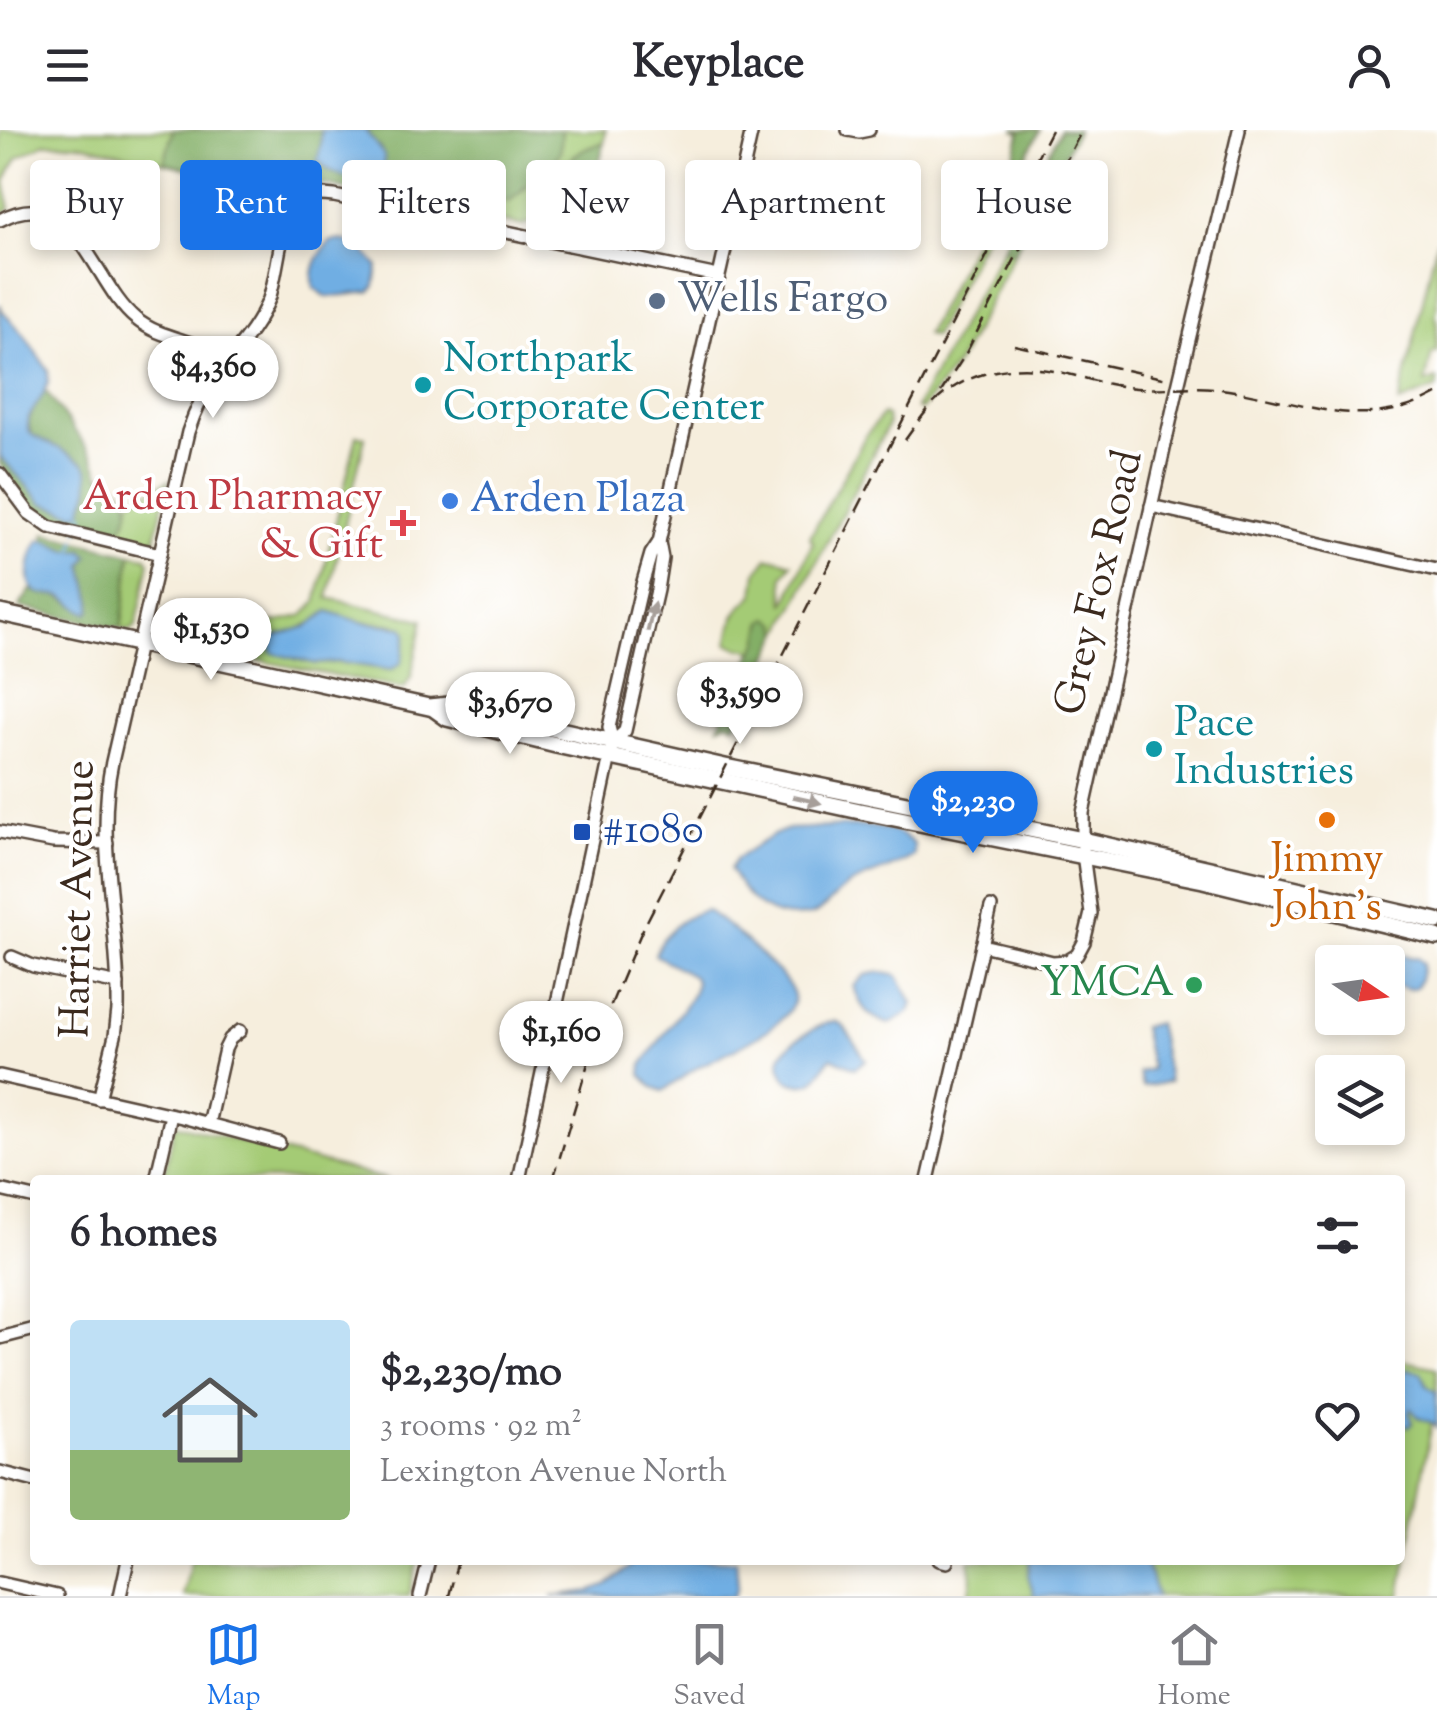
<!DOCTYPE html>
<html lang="en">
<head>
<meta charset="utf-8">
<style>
  body { margin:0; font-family:"Sorts Mill Goudy",serif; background:#f2f2f3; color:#2b2b33; height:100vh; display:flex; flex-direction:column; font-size:38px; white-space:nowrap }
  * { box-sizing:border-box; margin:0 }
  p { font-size:32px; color:#7c7c81 }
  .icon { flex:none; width:55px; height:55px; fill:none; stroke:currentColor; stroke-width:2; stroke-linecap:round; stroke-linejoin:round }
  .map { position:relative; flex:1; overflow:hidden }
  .drawer { position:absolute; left:30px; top:1045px; width:1375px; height:390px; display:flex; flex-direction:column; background:#fff; border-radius:10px; box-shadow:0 5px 15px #0003 }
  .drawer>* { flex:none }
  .guide { position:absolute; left:30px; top:30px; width:1378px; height:90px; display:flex; gap:20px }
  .needle { width:65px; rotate:103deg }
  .fabs { position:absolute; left:1315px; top:815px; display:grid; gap:20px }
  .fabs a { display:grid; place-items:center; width:90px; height:90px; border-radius:10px; background:#fff; box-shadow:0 5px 15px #0003; font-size:50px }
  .price { position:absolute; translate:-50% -85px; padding:0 22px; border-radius:35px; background:#fff; color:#222; font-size:32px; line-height:65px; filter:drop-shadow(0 2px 5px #0008) }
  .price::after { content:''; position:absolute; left:50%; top:60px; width:30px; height:22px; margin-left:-15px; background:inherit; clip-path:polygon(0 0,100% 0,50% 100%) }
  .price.active { background:#1a73e8; color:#fff }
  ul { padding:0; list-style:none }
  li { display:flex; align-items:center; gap:30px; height:250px; padding:0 40px }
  li span { display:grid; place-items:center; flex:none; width:280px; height:200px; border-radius:10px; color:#555 }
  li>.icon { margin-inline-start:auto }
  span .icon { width:120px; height:120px; fill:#fffc; stroke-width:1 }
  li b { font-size:42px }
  h2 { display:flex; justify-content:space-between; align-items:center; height:120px; padding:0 40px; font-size:42px }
  .tag { padding:0 35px; border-radius:10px; background:#fff; box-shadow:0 5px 15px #0003; font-size:35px; line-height:90px }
  .tag.active { background:#1a73e8; color:#fff }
  header { display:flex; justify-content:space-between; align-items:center; height:130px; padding:0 40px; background:#fff; font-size:45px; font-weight:700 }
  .menu { display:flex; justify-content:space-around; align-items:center; height:140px; border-top:2px solid #e1e1e2; background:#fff; font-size:28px; color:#7c7c81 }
  .menu a { display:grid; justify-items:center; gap:5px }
  .menu .active { color:#1a73e8 }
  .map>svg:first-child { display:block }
  .green { fill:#a4cb75; stroke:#707a4a; stroke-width:2.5; fill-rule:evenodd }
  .forest { fill:#83af66; stroke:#5f6c42; stroke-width:2.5 }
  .water { fill:#70aee3; stroke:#566c80; stroke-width:2.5 }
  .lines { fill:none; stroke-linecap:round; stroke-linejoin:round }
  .stream { stroke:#70aee3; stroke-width:2.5 }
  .minor-casing { stroke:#57473b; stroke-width:16 }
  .major-casing { stroke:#57473b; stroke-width:20 }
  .minor { stroke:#fff; stroke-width:11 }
  .major { stroke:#fff; stroke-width:15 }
  .rail { stroke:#3b2a1e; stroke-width:2.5; stroke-dasharray:15 8; stroke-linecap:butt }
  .oneway { fill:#a79f9a }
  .service-dot { fill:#5c6f8a; stroke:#fff; stroke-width:4 }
  .culture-dot { fill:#0f9aa8; stroke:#fff; stroke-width:4 }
  .shop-dot { fill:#3f7fe0; stroke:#fff; stroke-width:4 }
  .health-dot { fill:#e0444e; stroke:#fff; stroke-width:4 }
  .food-dot { fill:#e8710a; stroke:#fff; stroke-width:4 }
  .transit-dot { fill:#1a4fb4; stroke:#fff; stroke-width:4 }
  .leisure-dot { fill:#2e9e5b; stroke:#fff; stroke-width:4 }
  .labels { text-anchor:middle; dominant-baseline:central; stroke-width:8; stroke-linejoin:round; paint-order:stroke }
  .service-label { font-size:42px; fill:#4e5e75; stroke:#fff; text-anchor:start }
  .culture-label { font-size:42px; fill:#0d838f; stroke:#fff; text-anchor:start }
  .health-label { font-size:42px; fill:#be3a42; stroke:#fff; text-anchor:end }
  .shop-label { font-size:42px; fill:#366cbe; stroke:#fff; text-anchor:start }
  .street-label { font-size:42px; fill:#3b2a1e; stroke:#fff }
  .transit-label { font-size:42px; fill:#164399; stroke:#fff; text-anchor:start }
  .food-label { font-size:42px; fill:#c56008; stroke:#fff }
  .leisure-label { font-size:42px; fill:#27864d; stroke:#fff; text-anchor:end }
</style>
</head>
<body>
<header><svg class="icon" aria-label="menu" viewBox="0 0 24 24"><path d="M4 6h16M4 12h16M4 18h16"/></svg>Keyplace<svg class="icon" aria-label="person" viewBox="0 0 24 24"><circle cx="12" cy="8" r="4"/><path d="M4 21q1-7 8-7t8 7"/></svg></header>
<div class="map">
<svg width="1437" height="1466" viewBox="0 0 1437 1466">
  <rect width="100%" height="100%" fill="#fff"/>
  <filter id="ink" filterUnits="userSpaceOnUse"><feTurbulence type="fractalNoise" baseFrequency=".01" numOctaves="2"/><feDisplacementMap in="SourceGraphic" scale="20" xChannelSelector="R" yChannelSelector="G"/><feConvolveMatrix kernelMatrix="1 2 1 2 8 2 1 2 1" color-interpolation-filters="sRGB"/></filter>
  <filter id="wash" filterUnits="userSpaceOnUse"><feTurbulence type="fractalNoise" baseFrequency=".0048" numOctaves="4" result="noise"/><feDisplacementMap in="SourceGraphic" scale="40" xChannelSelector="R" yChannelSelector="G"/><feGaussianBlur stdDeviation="2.25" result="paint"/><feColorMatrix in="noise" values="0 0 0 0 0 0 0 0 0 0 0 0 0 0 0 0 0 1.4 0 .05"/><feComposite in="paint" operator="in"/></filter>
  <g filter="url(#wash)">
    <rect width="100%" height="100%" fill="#f6eedd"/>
    <!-- green -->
    <g class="green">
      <path d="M0 0H173L164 33 80 14 46 13 17 28 5 51 10 79 0 85Z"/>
      <path d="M562 0H606L604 13 582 20 579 94 586 89 582 102 526 93 524 96 408 72 410 65 464 71 543 39 560 22Z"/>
      <path d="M996 69H1004L933 207 926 204Z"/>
      <path d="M1437 110V178L1435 187 1437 189V223H1432L1425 253 1437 249V258L1399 273Z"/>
      <path d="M1003 117 1014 123 958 232 921 280 916 278 920 270Z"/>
      <path d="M883 284 887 286 888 295 780 504 764 491 759 513 752 523 749 519H740L728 513 734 487 739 479 754 465 757 442 768 428 779 429 792 433 783 446 785 475 813 412 810 407 866 305Z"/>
      <path d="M357 305 365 307 328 468 423 490 411 547 404 559 256 530 262 496 304 485 316 473ZM317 490 353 491 397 495 391 540 338 532 316 534 294 529 276 505 295 501Z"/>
      <path d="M169 350 154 413 149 415 115 407C124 395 130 386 130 371Z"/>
      <path d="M131 424 147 427 150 432 136 496 130 501 121 499Z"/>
      <path d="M175 994 389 1050H163Z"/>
      <path d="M1400 1230 1437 1238V1266L1400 1466H969L972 1448 969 1430H1400Z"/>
      <path d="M191 1430H418L409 1466H183Z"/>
    </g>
    <!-- forest -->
    <g class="forest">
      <path d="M173 0H321V36L352 48 376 50 381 20 365 0C381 0 417 3 430 0H562L560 22 555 30 510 71H464L411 65 408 72 324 55 306 58 291 69 284 62 164 33Z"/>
      <path d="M1014 0H1040L1004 69H996L981 100 979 99 992 62C1013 52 1015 24 1020 2Z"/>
      <path d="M1060 0H1077L1014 123 1003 117Z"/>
      <path d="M604 13 586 89 579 94 547 90 544 77 545 64 575 25 582 20Z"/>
      <path d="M45 260 93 326 101 346C112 350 116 352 122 360 136 378 127 390 115 407L50 391 31 376 0 334V326L28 354 32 362 81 382 86 369 70 325 32 305C22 288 38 275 45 260Z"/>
      <path d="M45 403 131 424 121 499 19 477 32 458 36 462 57 465 72 473 92 471 84 446 83 420 66 422 44 410Z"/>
      <path d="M769 488 778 493 780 504 738 589 734 595 728 592 719 596 745 536 759 513 764 491Z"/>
    </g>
    <!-- water -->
    <g class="water">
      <path d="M321 0H365L384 25V45C366 58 332 45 317 31L321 15Z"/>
      <path d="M341 110C359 113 367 123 378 136L375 156 370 162 327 167 314 158C310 139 317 126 330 112Z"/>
      <path d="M0 174 2 180 25 206 48 240V253L43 265 28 288V300L32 305 59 318 84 333 88 339 89 360 81 382 76 384 43 373 0 326Z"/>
      <path d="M40 410C59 411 61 425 83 420L89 426 83 435 92 471 91 480 88 483C77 480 72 470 61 466 53 464 44 466 37 462 22 453 31 421 40 410Z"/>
      <path d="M328 481 361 492 403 497 407 503 401 533 391 540 338 532 316 534 272 523 269 508 308 496Z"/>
      <path d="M853 696C875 696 898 698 914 714V726C893 739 870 744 849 755 835 763 826 779 812 785 810 786 799 786 797 787 764 788 744 766 730 739L736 729 773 705 788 699Z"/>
      <path d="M706 780C723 791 794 849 794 867 794 897 718 925 695 939 684 946 674 954 663 961L653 957 641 945 642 935 691 867 696 853 693 846 655 825C661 804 684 785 706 780Z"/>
      <path d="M1391 824 1417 828 1423 833C1420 861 1414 865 1388 852L1387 832Z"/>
      <path d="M880 842 898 846 913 873 910 882 889 894C868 887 860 878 854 856L865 845Z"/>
      <path d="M834 891 843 895 866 930 855 938 831 927C816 948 815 962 787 950 783 943 778 935 781 927 786 913 820 894 834 891Z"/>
      <path d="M1157 893 1169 952 1142 957 1139 942 1151 939 1142 897Z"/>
      <path d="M1407 1239 1421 1242 1427 1256 1437 1262V1299L1435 1294 1419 1288 1411 1279 1409 1282 1413 1293 1409 1297 1402 1295 1400 1244Z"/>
      <path d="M638 1430H736L738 1456 734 1466H552L591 1461 606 1456Z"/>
      <path d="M1030 1430H1143L1151 1446 1157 1466H1034L1028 1445Z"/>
    </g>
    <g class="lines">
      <!-- stream -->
      <g class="stream">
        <path d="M78 401 84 385 81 382"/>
        <path d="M73 422 76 409"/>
      </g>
    </g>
  </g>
  <g filter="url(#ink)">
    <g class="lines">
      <defs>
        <g id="minor">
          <path d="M848 0 859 2 869 0"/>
          <path d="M0 90C75 49 93 155 136 189 163 211 200 209 227 232"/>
          <path d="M0 344 29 383 49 397 160 424"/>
          <path d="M1151 376 1437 440"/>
          <path d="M613 612 625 601 657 460 662 428 659 412 752 0"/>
          <path d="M0 702 53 712 107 713"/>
          <path d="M982 815 1053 832 1067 831 1077 825 1084 812 1091 783 1083 724V683L1178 256 1239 0"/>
          <path d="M12 827 33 836 118 854"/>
          <path d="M0 946 182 987 279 1013"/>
          <path d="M99 969 115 906 118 880C120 797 95 713 112 632L188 302C195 281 203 263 216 246 235 221 257 199 269 169 277 146 281 94 292 78 303 63 318 64 334 66L718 146"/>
          <path d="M208 994 225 919 230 909 240 901"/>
          <path d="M156 1050 171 985"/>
          <path d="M519 1050 613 612 609 597 642 455 651 424 659 412"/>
          <path d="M928 1050 991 777"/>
          <path d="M0 1060 35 1068"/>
          <path d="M0 1208 35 1199"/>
          <path d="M0 1342 35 1351"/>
          <path d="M939 1430 947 1432"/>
          <path d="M0 1453 57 1466"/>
          <path d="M120 1466 128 1430"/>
          <path d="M420 1466 429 1430"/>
        </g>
        <g id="major">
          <path d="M0 483 429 577 449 575 725 637 1083 710 1437 791"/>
          <path d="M433 578 447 588 556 615 860 681 1203 750 1437 807"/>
        </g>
      </defs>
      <!-- minor casing -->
      <use href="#minor" class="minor-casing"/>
      <!-- major casing -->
      <use href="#major" class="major-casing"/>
      <!-- minor -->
      <use href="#minor" class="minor"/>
      <!-- major -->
      <use href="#major" class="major"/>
      <!-- rail -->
      <g class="rail">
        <path d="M1014 215 1167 249"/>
        <path d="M941 262 965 225 1082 0"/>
        <path d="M905 310C914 298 922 285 933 274 964 242 1011 233 1054 241 1076 245 1098 253 1121 256 1151 262 1183 255 1213 258 1292 266 1359 307 1437 264"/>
        <path d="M553 1050 592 920 641 803 1051 0"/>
        <path d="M449 1466 458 1430"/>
      </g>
    </g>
    <!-- one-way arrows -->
    <defs><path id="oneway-solid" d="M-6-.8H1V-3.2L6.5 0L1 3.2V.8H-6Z" transform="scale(2.5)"/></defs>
    <g class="oneway">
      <use href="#oneway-solid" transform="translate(651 487) rotate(-77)"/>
      <use href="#oneway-solid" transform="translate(807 670) rotate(13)"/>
    </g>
  </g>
  <!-- markers -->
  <circle class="service-dot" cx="657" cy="171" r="10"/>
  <g class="culture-dot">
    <circle cx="423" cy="255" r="10"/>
    <circle cx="1154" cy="619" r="10"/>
  </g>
  <circle class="shop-dot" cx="450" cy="371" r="10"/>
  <path class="health-dot" d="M398 378h10v10h10v10h-10v10h-10v-10h-10v-10h10z"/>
  <circle class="food-dot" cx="1327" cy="690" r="10"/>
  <rect class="transit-dot" x="572" y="692" width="20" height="20" rx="5"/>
  <circle class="leisure-dot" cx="1194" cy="855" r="10"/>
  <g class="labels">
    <!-- service labels -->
    <g class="service-label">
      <text x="677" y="171">Wells Fargo</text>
    </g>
    <!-- culture labels -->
    <g class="culture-label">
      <text x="443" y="231">Northpark<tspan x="443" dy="48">Corporate Center</tspan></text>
      <text x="1174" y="595">Pace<tspan x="1174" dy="48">Industries</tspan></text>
    </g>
    <!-- health labels -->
    <g class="health-label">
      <text x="383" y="369">Arden Pharmacy<tspan x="383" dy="48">&amp; Gift</tspan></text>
    </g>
    <!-- shop labels -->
    <g class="shop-label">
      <text x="470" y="371">Arden Plaza</text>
    </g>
    <!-- street labels -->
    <g class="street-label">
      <text transform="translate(1101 453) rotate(-77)">Grey Fox Road</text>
      <text transform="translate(80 769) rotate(-89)">Harriet Avenue</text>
    </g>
    <!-- transit labels -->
    <g class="transit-label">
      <text x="602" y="702">#1080</text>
    </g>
    <!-- food labels -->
    <g class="food-label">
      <text x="1327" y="731">Jimmy<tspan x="1327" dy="48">John's</tspan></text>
    </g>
    <!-- leisure labels -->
    <g class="leisure-label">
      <text x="1174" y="855">YMCA</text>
    </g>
  </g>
</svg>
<div class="fabs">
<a><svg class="needle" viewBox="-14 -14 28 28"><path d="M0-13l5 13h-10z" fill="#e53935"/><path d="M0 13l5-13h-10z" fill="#7c7c81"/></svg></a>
<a><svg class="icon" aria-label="layers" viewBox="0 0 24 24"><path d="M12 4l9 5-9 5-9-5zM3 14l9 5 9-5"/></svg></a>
</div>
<b class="price" style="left:213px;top:291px">$4,360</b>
<b class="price" style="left:211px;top:553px">$1,530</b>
<b class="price" style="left:740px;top:617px">$3,590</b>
<b class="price" style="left:510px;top:627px">$3,670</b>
<b class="price active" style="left:973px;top:726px">$2,230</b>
<b class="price" style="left:561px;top:956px">$1,160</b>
<div class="guide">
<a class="tag">Buy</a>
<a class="tag active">Rent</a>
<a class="tag">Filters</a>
<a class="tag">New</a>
<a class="tag">Apartment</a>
<a class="tag">House</a>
</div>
<section class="drawer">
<h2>6 homes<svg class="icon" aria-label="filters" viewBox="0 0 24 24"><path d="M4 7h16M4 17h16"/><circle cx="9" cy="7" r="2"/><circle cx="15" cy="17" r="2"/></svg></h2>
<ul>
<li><span style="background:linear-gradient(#bfe0f5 65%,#8fb573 0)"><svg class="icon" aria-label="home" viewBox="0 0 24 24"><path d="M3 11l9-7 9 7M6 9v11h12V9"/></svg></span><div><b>$2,230/mo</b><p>3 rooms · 92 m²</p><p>Lexington Avenue North</p></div><svg class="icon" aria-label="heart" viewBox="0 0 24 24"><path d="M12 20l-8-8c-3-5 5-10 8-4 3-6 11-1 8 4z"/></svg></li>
</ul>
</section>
</div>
<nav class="menu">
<a class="active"><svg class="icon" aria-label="map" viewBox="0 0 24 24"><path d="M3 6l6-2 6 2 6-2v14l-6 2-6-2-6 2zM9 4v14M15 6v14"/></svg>Map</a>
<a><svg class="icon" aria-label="saved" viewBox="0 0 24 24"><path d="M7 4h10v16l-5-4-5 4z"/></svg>Saved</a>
<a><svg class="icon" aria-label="home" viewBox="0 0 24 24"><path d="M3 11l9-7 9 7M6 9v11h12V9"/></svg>Home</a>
</nav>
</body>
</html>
